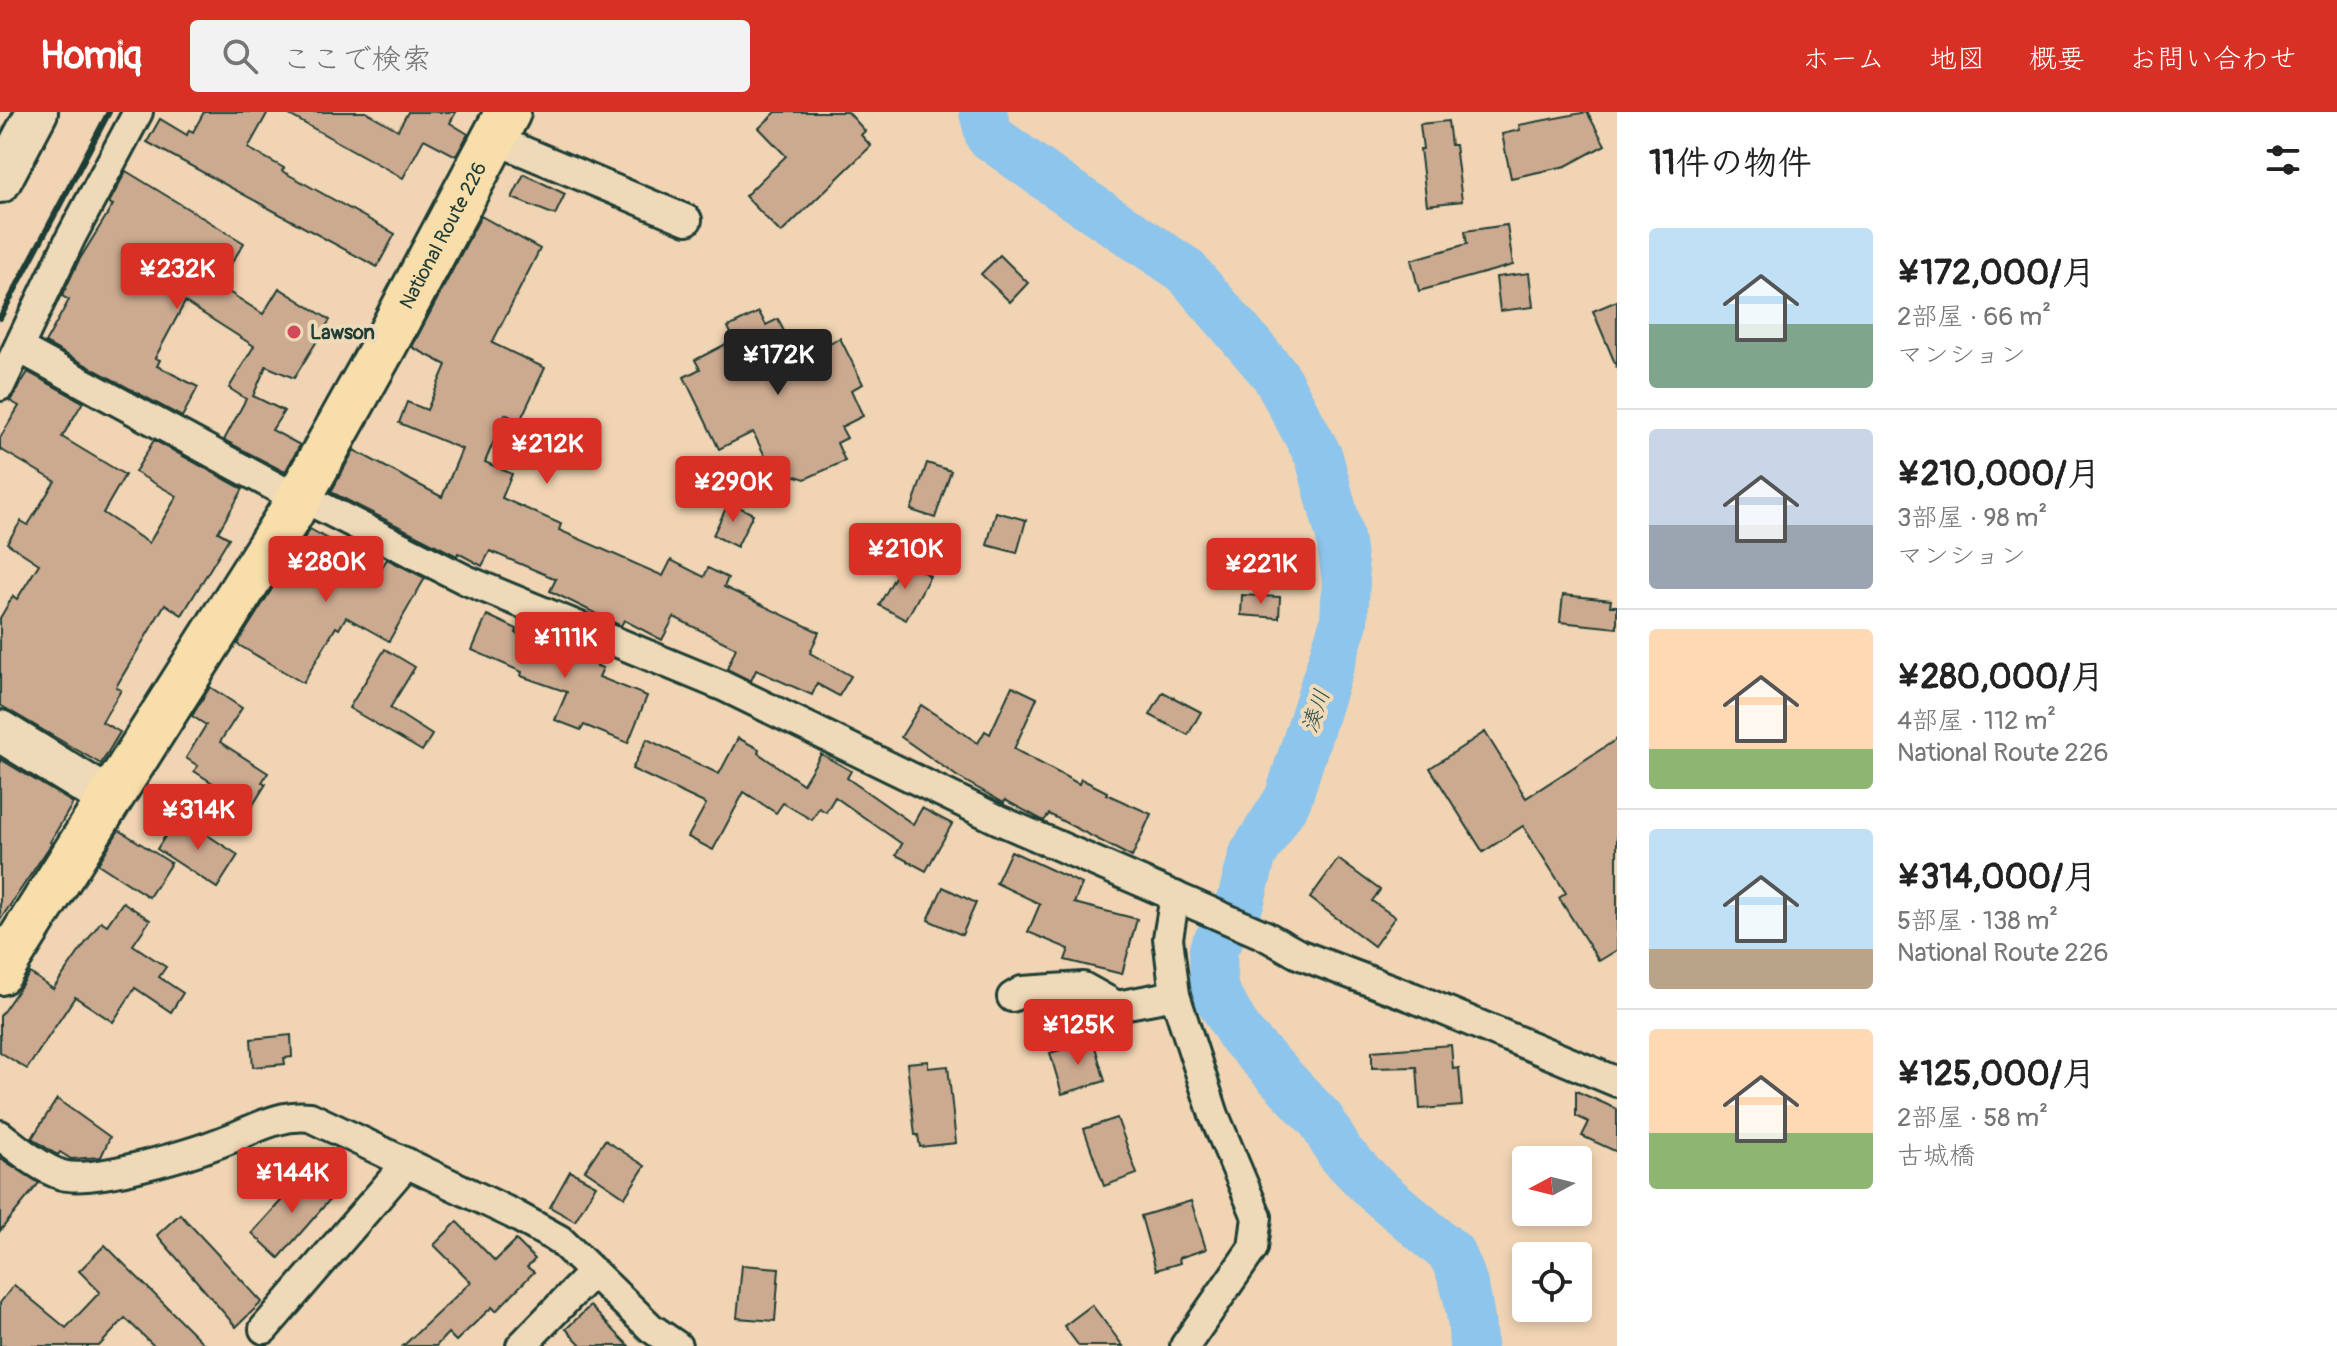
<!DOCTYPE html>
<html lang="ja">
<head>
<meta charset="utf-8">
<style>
  body { margin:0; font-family:Pangolin,"Klee One",sans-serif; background:#f2f2f2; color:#222; height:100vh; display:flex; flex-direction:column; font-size:30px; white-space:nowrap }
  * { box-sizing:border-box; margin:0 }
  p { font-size:26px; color:#767676 }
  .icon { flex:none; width:44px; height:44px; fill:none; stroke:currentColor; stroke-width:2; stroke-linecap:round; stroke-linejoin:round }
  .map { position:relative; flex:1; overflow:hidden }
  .drawer { display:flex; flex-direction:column; background:#fff; width:720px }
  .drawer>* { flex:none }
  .needle { width:52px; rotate:263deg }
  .fabs { position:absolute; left:1512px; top:1034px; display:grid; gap:16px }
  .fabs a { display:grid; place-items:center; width:80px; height:80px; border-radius:8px; background:#fff; box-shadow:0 4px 12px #0003; font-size:40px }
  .price { position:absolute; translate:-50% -68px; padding:0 18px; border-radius:8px; background:#d93025; color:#fff; font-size:26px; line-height:52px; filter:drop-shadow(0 2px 4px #0008) }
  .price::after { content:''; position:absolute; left:50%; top:48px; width:24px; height:18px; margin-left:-12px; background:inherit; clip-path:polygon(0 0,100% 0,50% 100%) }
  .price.active { background:#222; color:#fff }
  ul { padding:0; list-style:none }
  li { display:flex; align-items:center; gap:24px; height:200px; padding:0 32px }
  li+li { border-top:2px solid #e0e0e0 }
  li span { display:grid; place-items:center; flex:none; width:224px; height:160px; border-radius:8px; color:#555 }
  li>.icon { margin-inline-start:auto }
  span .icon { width:96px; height:96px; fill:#fffc; stroke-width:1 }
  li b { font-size:34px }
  h2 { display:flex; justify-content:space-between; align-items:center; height:96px; padding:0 32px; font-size:34px }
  header { display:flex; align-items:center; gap:48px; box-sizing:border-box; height:112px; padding:0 40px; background:#d93025; color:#fff }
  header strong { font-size:38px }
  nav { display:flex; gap:44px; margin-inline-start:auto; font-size:28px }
  .search { width:560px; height:72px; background:#f2f2f2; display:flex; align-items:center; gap:20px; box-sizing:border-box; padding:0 28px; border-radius:8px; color:#767676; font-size:30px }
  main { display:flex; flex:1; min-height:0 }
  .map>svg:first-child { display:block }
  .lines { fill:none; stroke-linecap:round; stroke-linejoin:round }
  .river { stroke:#8ec5ec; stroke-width:48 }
  .building { fill:#ccaa90; stroke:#1f3d34; stroke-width:2 }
  .street-casing { stroke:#1f3d34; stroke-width:34 }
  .secondary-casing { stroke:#1f3d34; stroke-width:46 }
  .highway-casing { stroke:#1f3d34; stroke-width:50 }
  .street { stroke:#eedab8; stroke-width:28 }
  .secondary { stroke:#eedab8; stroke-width:40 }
  .highway { stroke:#f8deab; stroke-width:44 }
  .rail { stroke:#1f3d34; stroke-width:6 }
  .poi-dot { fill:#d1495b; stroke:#eedab8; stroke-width:3 }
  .labels { text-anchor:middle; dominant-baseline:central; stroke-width:8; stroke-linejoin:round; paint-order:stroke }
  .street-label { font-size:20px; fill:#1f3d34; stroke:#eedab8 }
  .poi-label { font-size:20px; font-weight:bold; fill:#1f3d34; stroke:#eedab8; text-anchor:start }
  .water-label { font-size:22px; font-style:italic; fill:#2a4b46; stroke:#eedab8 }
</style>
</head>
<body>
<header>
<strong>Homiq</strong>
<div class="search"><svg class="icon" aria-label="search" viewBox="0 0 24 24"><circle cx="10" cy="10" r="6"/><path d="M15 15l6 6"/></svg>ここで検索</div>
<nav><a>ホーム</a><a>地図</a><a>概要</a><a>お問い合わせ</a></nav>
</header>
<main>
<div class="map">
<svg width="1617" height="1234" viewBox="0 0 1617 1234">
  <rect width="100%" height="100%" fill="#f1d4b3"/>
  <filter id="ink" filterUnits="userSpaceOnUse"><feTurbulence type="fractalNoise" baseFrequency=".0125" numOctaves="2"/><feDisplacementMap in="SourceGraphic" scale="16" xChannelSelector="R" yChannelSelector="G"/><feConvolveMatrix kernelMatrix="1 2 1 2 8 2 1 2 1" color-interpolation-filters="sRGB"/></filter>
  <g filter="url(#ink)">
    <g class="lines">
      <!-- river -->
      <path class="river" d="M983 0 989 24 1056 72 1185 158 1275 263 1319 345 1340 425 1346 469 1344 510 1288 687 1253 742 1241 788 1213 837 1214 878 1240 922 1321 1008 1340 1041 1374 1076 1451 1141C1466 1167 1472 1204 1473 1234"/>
    </g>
    <!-- building -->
    <g class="building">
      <path d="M204 0H268L248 36 284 56 282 59 395 122 377 155 147 30 160 7 187 23 189 18 193 20Z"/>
      <path d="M284 0H366L398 18 408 0H456L450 11 468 22 456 44 424 27 403 66Z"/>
      <path d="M776 0H848L865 19 861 23 871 34 781 121 745 84 786 44 759 16Z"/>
      <path d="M1587 0 1605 33 1566 54 1511 66 1502 22 1520 18 1519 13Z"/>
      <path d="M1448 9 1451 33H1455L1462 89 1427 93 1420 37H1423L1420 12Z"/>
      <path d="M126 59 244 131 218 173 263 202 279 176 330 208 294 266 266 254 253 284 284 299 272 318 300 333 285 360 224 328 246 287 229 276 254 234 185 190 155 246 160 248 157 254 198 275 182 305 45 231 69 188 62 184 78 150 113 93 109 91Z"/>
      <path d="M524 62 565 82 555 103 512 86Z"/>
      <path d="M481 104 540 137 492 231 545 256 520 309 505 302 485 350 512 362 502 386 561 412 559 418 663 464 671 448 704 465 708 456 728 466 724 475 819 520 810 541 851 564 839 584 817 572 812 583 756 558 751 569 727 557 736 536 674 505 662 528 624 508 621 514 550 479 556 467 490 439 482 454 458 441 457 444 331 380 354 338 442 385 462 337 399 311 407 290 427 298 446 253 412 235Z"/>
      <path d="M1507 113 1513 153 1419 179 1411 148 1467 132 1465 119Z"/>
      <path d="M1000 143 1028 171 1010 190 981 162Z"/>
      <path d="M1529 161 1533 195 1500 199 1496 165Z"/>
      <path d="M1617 189V256L1593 199Z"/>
      <path d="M759 200 766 213 778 207 797 246 840 226 863 272 851 278 863 304 841 315 847 326 837 331 845 349 805 367 771 356 753 320 719 337 684 265 700 257 695 248 734 228 728 215Z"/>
      <path d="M28 260 83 290 62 325 125 363 103 401 149 431 177 384 135 360 154 328 243 377 218 420 229 426 182 503 165 492 116 575 121 578 102 610 120 620 101 652 0 593V506L13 484 17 487 39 452 7 431 21 409 28 413 55 369 0 337V326L19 294 10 289Z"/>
      <path d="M927 351 951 359 935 406 911 398Z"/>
      <path d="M729 390 753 402 737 435 713 423Z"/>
      <path d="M996 400 1026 408 1017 441 987 433Z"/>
      <path d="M310 417 381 457 387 447 425 466 389 529 346 505 339 517 336 515 303 571 237 532Z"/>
      <path d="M904 449 930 464 906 508 879 493Z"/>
      <path d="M1242 483 1280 485 1279 506 1241 503Z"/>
      <path d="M1563 483 1611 488 1610 494H1617V516L1560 510Z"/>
      <path d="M487 503 517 517 516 521 599 551 597 554 603 556 599 565 647 584 628 631 584 613 581 618 555 608 567 580 521 564 522 560 472 538Z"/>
      <path d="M385 537 415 555 390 596 432 623 422 639 349 596Z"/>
      <path d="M1012 574 1037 586 1014 637 1079 672 1081 667 1107 680 1106 682 1151 702 1132 745 1049 702 1044 709 1005 688 1004 691 958 665 901 625 921 593 978 631 985 619 990 622Z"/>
      <path d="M210 575 242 596 220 630 268 661 262 670 266 672 251 696 194 659 198 654 186 646 206 613 192 604Z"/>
      <path d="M1163 580 1201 600 1188 623 1150 603Z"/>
      <path d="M1485 620 1526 686 1617 627V838L1599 849 1559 786 1566 781 1523 714 1483 740 1430 656Z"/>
      <path d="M738 626 759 637 758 641 803 672 821 642 851 659 847 666 913 712 922 696 952 712 926 759 896 743 902 732 835 685 826 700 819 696 812 708 783 691 776 701 744 680 713 738 688 725 706 692 632 657 647 627 719 662Z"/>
      <path d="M0 647 73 691 50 730 52 731 0 808Z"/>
      <path d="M178 704 238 743 217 776 157 737Z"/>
      <path d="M119 718 171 751 149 785 98 752Z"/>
      <path d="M1011 739 1082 772 1074 791 1137 807 1122 862 1065 848 1069 837 1028 820 1040 792 996 771Z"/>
      <path d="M1338 747 1380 778 1372 789 1395 805 1374 834 1310 786Z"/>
      <path d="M943 775 976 791 962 823 928 808Z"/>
      <path d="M123 790 150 808 133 833 166 855 159 865 183 881 171 900 135 876 113 910 75 885 27 957 0 940V904L30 861 53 877 101 809 107 813Z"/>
      <path d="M291 923 292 945 284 946 285 952 253 955 251 927Z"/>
      <path d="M1093 928 1105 969 1062 982 1050 941Z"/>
      <path d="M1451 933 1453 957 1459 956 1462 994 1420 997 1417 955 1372 956V939Z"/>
      <path d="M928 949V956L948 954 956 1031 920 1035 918 1023H915L907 951Z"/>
      <path d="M1576 979 1617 997V1040L1582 1024 1589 1010 1576 1004Z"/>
      <path d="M57 987 110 1025 101 1045 71 1047 60 1040 58 1043 54 1041 32 1026Z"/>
      <path d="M1117 1006 1137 1062 1104 1074 1084 1017Z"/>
      <path d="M605 1028 645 1054 625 1085 585 1058Z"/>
      <path d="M0 1046 39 1071 0 1119Z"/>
      <path d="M570 1059 596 1073 575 1109 550 1095Z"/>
      <path d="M306 1061 332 1085 279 1146 252 1121Z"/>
      <path d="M1191 1089 1206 1137 1179 1146 1180 1151 1156 1158 1141 1104Z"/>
      <path d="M180 1102 262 1190 236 1215 157 1123Z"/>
      <path d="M457 1110 495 1149 516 1128 535 1147 527 1155 534 1160 496 1199 492 1195 456 1229 448 1221 436 1234H403L471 1170 434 1133Z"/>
      <path d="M105 1133 206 1234H154L125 1206 99 1234H0V1191L14 1173 66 1216 100 1180 79 1159Z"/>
      <path d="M742 1153 779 1156 775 1209 737 1206Z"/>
      <path d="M1092 1193 1123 1234H1079L1064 1214Z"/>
      <path d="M590 1194 629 1234H582L566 1217Z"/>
    </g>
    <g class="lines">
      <defs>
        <g id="street">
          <path d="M494 27 687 108"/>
          <path d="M19 236 298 387"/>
          <path d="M0 274 71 125 138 0"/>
          <path d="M300 384 466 468 723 574 999 708 1264 823 1298 842 1412 885 1617 970"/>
          <path d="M1175 784 1168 826 1175 883 1214 1003 1257 1105 1253 1136 1185 1234"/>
          <path d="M1012 885 1022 879 1083 875 1117 894 1175 883"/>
          <path d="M0 1023C18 1037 40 1056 62 1063 94 1072 197 1040 229 1027 257 1016 279 1002 310 1005L513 1102 560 1128 651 1216 677 1234"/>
          <path d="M264 1217 407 1051"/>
          <path d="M521 1234 593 1160"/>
        </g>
        <g id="secondary">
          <path d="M0 70 37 0"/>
          <path d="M0 619 110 687"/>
        </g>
        <g id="highway">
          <path id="s1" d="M0 860 290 402 385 232 508 0"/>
        </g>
      </defs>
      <!-- street casing -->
      <use href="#street" class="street-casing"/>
      <!-- secondary casing -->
      <use href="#secondary" class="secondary-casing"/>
      <!-- highway casing -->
      <use href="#highway" class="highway-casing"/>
      <!-- street -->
      <use href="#street" class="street"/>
      <!-- secondary -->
      <use href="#secondary" class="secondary"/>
      <!-- highway -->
      <use href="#highway" class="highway"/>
      <!-- rail -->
      <path class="rail" d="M0 206 109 0"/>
    </g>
  </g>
  <!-- markers -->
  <circle class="poi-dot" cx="294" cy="220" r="8"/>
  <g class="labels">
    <!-- street labels -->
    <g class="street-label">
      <text stroke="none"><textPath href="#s1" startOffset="860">National Route 226</textPath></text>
    </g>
    <!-- poi labels -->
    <g class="poi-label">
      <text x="310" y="220">Lawson</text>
    </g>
    <!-- water labels -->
    <g class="water-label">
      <text transform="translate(1316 599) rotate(-72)">湊川</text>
    </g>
  </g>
</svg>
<div class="fabs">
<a><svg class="needle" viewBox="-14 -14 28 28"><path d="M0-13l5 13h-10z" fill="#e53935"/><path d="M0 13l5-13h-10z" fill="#767676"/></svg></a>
<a><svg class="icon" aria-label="locate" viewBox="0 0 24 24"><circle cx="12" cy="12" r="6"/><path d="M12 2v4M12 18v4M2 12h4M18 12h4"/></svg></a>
</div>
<b class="price" style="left:177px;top:199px">¥232K</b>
<b class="price active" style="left:778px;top:285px">¥172K</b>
<b class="price" style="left:547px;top:374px">¥212K</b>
<b class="price" style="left:733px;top:412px">¥290K</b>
<b class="price" style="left:905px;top:479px">¥210K</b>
<b class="price" style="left:326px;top:492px">¥280K</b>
<b class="price" style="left:1261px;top:494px">¥221K</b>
<b class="price" style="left:565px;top:568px">¥111K</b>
<b class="price" style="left:198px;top:740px">¥314K</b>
<b class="price" style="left:1078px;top:955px">¥125K</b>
<b class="price" style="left:292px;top:1103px">¥144K</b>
</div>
<section class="drawer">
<h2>11件の物件<svg class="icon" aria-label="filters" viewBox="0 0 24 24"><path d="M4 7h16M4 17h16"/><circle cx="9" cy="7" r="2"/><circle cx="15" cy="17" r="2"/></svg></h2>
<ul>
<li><span style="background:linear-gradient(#bfe0f5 60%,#7fa58c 0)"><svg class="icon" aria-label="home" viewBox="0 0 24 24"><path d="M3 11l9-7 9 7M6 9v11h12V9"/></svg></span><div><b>¥172,000/月</b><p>2部屋 · 66 m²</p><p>マンション</p></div></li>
<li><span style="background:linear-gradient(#c9d6e8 60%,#9aa5b1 0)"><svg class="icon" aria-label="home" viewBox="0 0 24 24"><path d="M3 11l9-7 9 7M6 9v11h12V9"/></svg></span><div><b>¥210,000/月</b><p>3部屋 · 98 m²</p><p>マンション</p></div></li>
<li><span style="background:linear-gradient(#ffd9b3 75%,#8fb573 0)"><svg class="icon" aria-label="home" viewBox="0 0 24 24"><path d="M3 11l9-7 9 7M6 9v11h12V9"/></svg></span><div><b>¥280,000/月</b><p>4部屋 · 112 m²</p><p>National Route 226</p></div></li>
<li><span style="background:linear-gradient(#bfe0f5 75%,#b9a48a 0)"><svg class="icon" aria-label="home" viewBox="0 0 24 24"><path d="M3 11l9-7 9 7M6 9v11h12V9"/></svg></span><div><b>¥314,000/月</b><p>5部屋 · 138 m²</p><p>National Route 226</p></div></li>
<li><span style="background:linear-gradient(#ffd9b3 65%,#8fb573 0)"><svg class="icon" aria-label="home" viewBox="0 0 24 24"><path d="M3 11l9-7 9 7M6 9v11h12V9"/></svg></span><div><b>¥125,000/月</b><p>2部屋 · 58 m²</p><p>古城橋</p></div></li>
</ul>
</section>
</main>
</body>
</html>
